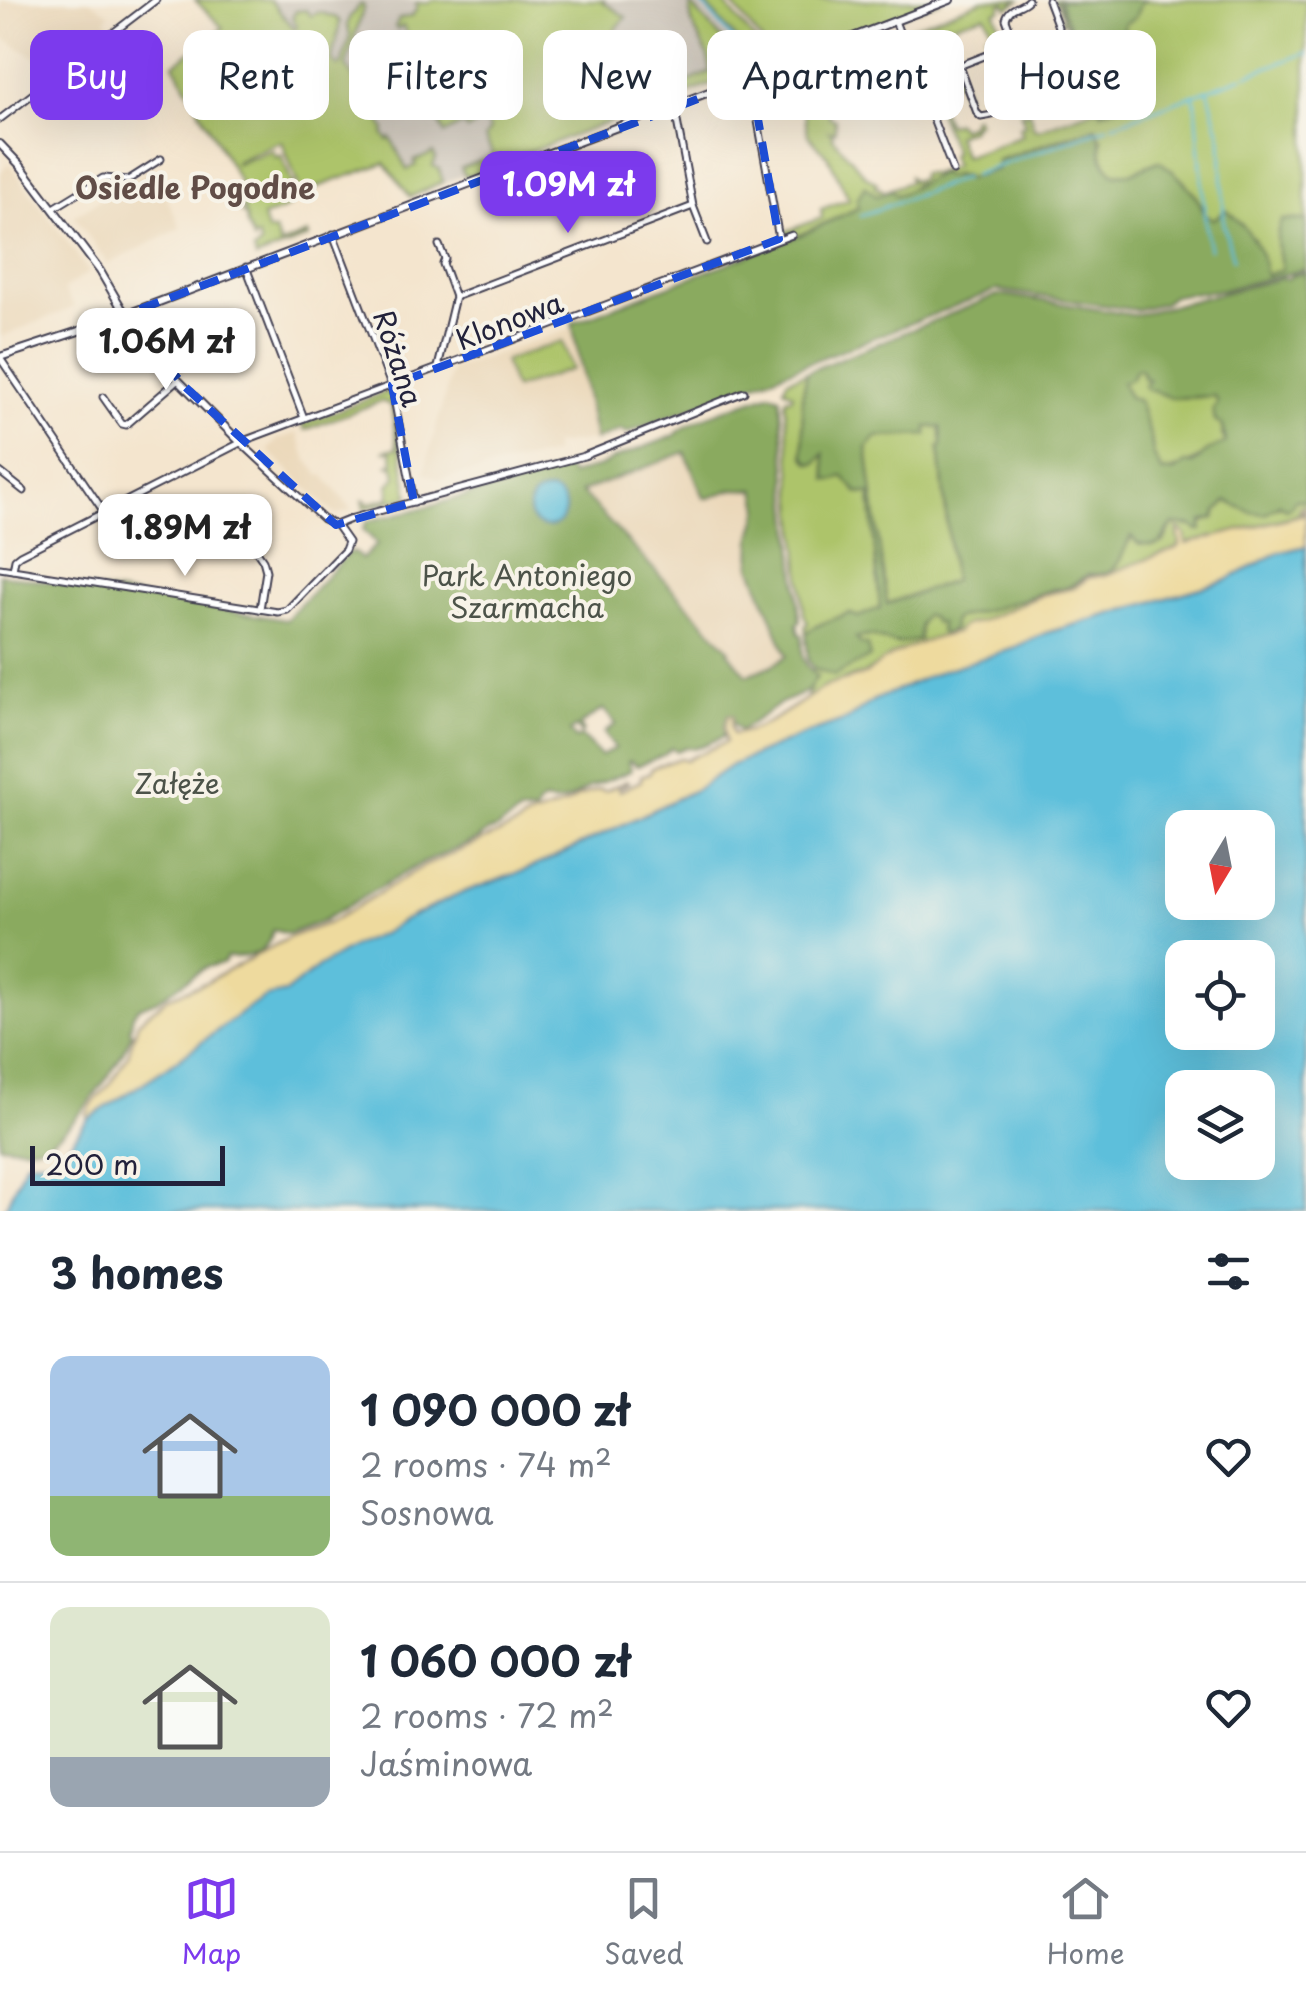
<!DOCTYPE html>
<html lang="en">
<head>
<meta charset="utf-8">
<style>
  body { margin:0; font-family:"Playpen Sans",sans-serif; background:#f2f2f3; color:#1f2937; height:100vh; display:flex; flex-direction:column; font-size:38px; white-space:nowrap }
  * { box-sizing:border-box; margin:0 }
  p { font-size:32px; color:#747a83 }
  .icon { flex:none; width:55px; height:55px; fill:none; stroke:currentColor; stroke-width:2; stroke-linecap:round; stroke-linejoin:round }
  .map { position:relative; height:1211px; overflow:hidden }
  .drawer { display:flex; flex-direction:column; background:#fff; flex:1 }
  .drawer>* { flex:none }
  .top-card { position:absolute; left:30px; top:30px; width:1248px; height:90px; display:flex; gap:20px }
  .needle { width:65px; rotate:190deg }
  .controls { position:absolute; left:1165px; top:810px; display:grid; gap:20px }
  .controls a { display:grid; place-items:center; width:110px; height:110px; border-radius:20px; background:#fff; box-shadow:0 10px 40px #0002; font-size:50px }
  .scale { position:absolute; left:30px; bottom:25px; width:195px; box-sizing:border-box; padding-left:10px; border:5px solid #22223b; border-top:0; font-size:28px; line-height:35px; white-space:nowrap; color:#22223b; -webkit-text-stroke:8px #f7f3e8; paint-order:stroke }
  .price { position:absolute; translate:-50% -85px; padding:0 22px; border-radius:20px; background:#fff; color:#222; font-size:32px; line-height:65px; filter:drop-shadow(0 2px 5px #0008) }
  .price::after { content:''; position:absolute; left:50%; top:60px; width:30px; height:22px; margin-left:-15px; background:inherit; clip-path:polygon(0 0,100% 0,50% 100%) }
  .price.current { background:#7c3aed; color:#fff }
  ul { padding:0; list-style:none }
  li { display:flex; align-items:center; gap:30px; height:250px; padding:0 50px }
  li+li { border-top:2px solid #e0e1e3 }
  li span { display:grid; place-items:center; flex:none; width:280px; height:200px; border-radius:20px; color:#555 }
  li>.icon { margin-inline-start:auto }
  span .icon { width:120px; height:120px; fill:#fffc; stroke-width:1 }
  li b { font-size:42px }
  h2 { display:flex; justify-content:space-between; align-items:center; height:120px; padding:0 50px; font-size:42px }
  .chip { padding:0 35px; border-radius:20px; background:#fff; box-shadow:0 10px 40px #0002; font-size:35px; line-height:90px }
  .chip.current { background:#7c3aed; color:#fff }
  .tabs { display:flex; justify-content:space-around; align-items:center; height:140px; border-top:2px solid #e0e1e3; background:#fff; font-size:28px; color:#747a83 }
  .tabs a { display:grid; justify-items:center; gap:5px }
  .tabs .current { color:#7c3aed }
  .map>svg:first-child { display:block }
  .built { fill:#ebd8ba }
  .industrial { fill:#cbc3b8 }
  .green { fill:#adc46a; stroke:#687352; stroke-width:2.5 }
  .forest { fill:#8aaa5e; stroke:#56664c; stroke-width:2.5; fill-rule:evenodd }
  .sand { fill:#eeda9e; stroke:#887e6c; stroke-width:2.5 }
  .water { fill:#5dbfdb; stroke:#40708b; stroke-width:2.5; fill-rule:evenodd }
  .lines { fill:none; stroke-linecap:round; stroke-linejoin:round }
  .stream { stroke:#5dbfdb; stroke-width:2.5 }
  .minor-casing { stroke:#423f51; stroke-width:9 }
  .tertiary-casing { stroke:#423f51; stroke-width:10 }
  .minor { stroke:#fff; stroke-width:5 }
  .tertiary { stroke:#fff; stroke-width:6 }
  .marked { fill:none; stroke:#1d4ed8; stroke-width:8; stroke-dasharray:20 12; stroke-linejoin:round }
  .labels { text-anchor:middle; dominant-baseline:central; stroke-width:8; stroke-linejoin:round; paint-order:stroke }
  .street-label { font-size:28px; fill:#22223b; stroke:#f7f3e8 }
  .park-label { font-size:28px; fill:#4c5349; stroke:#f7f3e8 }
  .neighbourhood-label { font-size:30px; font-weight:bold; fill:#614d47; stroke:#f7f3e8 }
</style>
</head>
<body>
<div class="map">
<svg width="1306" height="1211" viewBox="0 0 1306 1211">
  <rect width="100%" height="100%" fill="#f7f3e8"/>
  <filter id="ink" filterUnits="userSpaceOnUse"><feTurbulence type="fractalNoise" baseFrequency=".01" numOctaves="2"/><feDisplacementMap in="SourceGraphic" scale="20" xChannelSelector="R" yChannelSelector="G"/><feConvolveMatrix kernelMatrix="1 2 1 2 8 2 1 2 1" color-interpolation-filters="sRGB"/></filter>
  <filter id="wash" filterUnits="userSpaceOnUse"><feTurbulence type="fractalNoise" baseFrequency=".0048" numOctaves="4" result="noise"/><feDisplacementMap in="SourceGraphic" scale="40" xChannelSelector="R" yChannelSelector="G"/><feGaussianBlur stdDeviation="2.25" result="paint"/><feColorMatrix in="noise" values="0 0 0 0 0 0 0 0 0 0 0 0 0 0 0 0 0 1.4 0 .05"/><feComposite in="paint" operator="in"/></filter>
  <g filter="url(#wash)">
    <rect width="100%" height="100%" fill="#f4e5ce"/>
    <!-- built -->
    <g class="built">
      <path d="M0 0H89L110 14 105 19 109 23 51 67 0 36Z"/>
      <path d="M9 163 89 272 63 290 75 307 0 337V173Z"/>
      <path d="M152 167 181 228 108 264 74 216Z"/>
      <path d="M573 328 595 440 553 445V454L440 479 424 473 452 369Z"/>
      <path d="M761 423 779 641 788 640 793 656 748 675 728 652 729 650 581 491Z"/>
      <path d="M297 433 307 460 320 476 323 475 352 510 336 515 268 450 278 439Z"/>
    </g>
    <!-- industrial -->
    <path class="industrial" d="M262 0H720L769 58 465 174 419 194Z"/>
    <!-- green -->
    <g class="green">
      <path d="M195 0H270L295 30 297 26 292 17 296 11 307 10 311 16 319 12 337 18 340 22 332 60 337 66 341 65 350 35 347 25 349 18 361 4 364 6 346 66 358 85 368 81 381 42 387 44 414 96 402 105 386 110 384 107 375 111 385 130 384 135 388 140 391 138 407 170 416 165 414 161 433 153 436 158 433 166 439 169 443 182 410 197 385 163 301 193 282 142 277 143 235 162 236 164 273 150 275 157 281 155 293 185 267 196V198L293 189 296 193 289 196 290 198 293 197C291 210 275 213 263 217L267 231H275L280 245 308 234 309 237 256 258 254 251 261 245 258 237 253 238 254 242 247 225 246 216 241 213 245 211 243 207 239 208 237 203H232L247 196 174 64 223 28Z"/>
      <path d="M432 0H604L603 2 626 17 615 30 617 49 670 89 711 72C710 67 709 60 707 55 700 36 688 27 691 5L746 66V72L515 157 484 172 483 170 480 173 465 176 461 168 479 161 487 160 493 155 485 138 490 129 485 123H479L467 130 463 124 445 134 422 92 429 84 417 64 408 65 404 59 411 54 414 42 408 41 397 45 393 37 399 34 403 38 407 35 403 26 397 29 395 27 399 19 412 16 417 8 416 3H428Z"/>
      <path d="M702 0H722L771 60V65L756 71 750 65 756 62Z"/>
      <path d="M729 0H942L838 39 834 36 829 37V40L821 43V45L778 62Z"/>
      <path d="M983 0H1019L1008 8 1005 3 1001 4V9L995 12 1005 38H1010L1009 43 1005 45 1003 41 995 44 992 49 986 34 992 30 985 15 950 25 951 29 946 31 949 27 948 23 916 36 927 65 921 67 910 38 905 39 904 30Z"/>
      <path d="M1056 0H1059L1102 112 1126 103 1133 87 1147 73 1124 35V24L1135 18 1141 2 1148 0H1306V220H1282C1272 238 1280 252 1282 270L1266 275 1254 239 1204 214C1197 192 1178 174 1159 161L1130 173 1115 174C1103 163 1100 155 1102 138L1079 132 997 160 998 169 965 179 957 174 915 184 909 191 858 208 786 241 784 232 822 218 821 209 849 199 828 157 808 135 797 70 853 50 830 59 833 70 832 76H829L828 83 818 85V88H825L827 85V96L832 98 828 100 829 104 833 105V108L829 109V117L835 119V131H829L833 134 832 137 866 176 877 183 875 185 877 189 880 188 883 192 909 182V177L913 181 921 178V173L932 174 954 166 950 155 954 152 928 86 936 82 941 76 944 80 955 76V71H958L966 95 963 96 957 80 937 88 934 91 947 125 956 122 961 128 972 123 971 119 975 117 978 122 971 127V129L956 135 964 157 1022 135 1019 127 1025 125 1020 111 1023 114 1028 112V108L1034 128 1039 129 1097 108 1082 68 1067 73 1061 78 1062 80 1057 82 1059 78 1054 72 1051 75 1045 72 1062 64 1066 67V62L1071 60 1074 64 1080 61 1077 52 1069 55 1060 33 1067 27 1064 21 1060 22 1063 17 1057 3H1052Z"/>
      <path d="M562 341 572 369 514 389 504 361Z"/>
      <path d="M1139 369C1143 373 1145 378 1149 383 1165 404 1193 397 1215 396L1218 403 1213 410 1215 421 1223 426V437L1227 442C1204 453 1188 469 1162 472L1153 454 1151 438 1139 402 1129 397 1121 383 1132 378 1135 370Z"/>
      <path d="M807 372 802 397 804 456 810 463H816L824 454 827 463 825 467 835 480 843 476 858 493 870 494 880 608 858 617 849 613C834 620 819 622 806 633L805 626 808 623 804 615 785 401 787 397 791 398 793 394 784 388 787 380Z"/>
      <path d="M389 391 392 395 409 496 364 509 363 500H365L367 504 390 498 389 485 396 477 394 467 389 465 394 463 391 451H383L397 448 391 405 381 401 305 430 302 424Z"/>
      <path d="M940 426 942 446 939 448 953 581 886 604 867 448 876 437 927 434 926 427Z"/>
      <path d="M1295 500H1306V506H1301L1300 511 1304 509 1305 513 1186 544 1185 534 1181 531 1178 534 1180 545 1175 549 1105 575 1088 578 1074 588 1029 600 957 632 896 654 862 675C842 678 820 689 804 702 810 694 809 685 816 677L812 672 815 669 830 674 861 644 855 638 871 636 897 644 919 640 920 624 925 614 939 621 941 626 956 618 989 610 1054 589C1074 591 1082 573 1102 574L1129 542 1131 536 1141 545 1164 542 1173 524 1193 526 1198 531 1201 530 1203 524 1201 523 1215 518 1216 513 1227 501 1270 509Z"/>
    </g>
    <!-- forest -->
    <g class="forest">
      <path d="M1059 0H1148L1141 2 1135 18 1124 24V35L1138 39 1145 53 1147 73 1133 87 1126 103 1101 112Z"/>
      <path d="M1096 127C1108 148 1092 155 1115 174L1130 173 1159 161C1178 174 1197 192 1204 214L1214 219 1226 210C1247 226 1263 249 1266 275L1282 269C1279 251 1273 238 1282 220H1306V269L1222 290 1172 296 1164 303 1135 310 997 290 627 433 621 430 595 440 572 323 803 234 858 208 857 199 865 186 876 196 891 191 896 195C912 190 925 179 941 173L947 177 964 175 966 179 997 169V161Z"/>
      <path d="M1306 272V500H1295L1291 507 1286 509 1279 504 1265 514 1250 512 1227 501 1216 512 1215 518 1202 522V530L1198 531 1193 526 1173 524C1159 541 1167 549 1138 544L1131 536C1123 550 1121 571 1101 574 1090 576 1094 571 1084 577 1072 584 1069 590 1054 589L989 610 956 618 953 621V629L943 635 940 631V622L935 623 932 618 925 615 920 624 919 640 897 644 871 636 856 638 861 644 867 645 870 657 834 676 815 669 812 672 817 677 808 691 781 703 740 731 732 723V716L728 715 723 737 694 749 686 747 677 751 672 748 664 755 637 766 630 761 628 762 631 769 630 771C617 777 603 782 590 787 574 795 563 807 544 801L538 805 535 813H520L495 830 489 831 479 839 420 864 320 922 288 934 273 930C267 956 249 957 226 958L224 963 206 967 156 1001 138 1008 133 1015 130 1029 132 1033C121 1062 74 1130 46 1143 32 1150 15 1146 0 1145V574L286 620 349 552H354L362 559 377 544 363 529 367 521 415 510 567 468 571 475 603 465 613 459 674 436C688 419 748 402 771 393L780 397 800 621 797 624 799 634 802 635C803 650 800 663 813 671L814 668 808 661 806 633C819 622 834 620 849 613L858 617 880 608 870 494 858 493 843 476 835 480H827L824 454 816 463H810L804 456 802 397 807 372 997 295H1007L1134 315 1282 278 1287 279 1290 276ZM1139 369 1143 373V378L1148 379V382L1144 385 1146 389 1173 398 1215 396 1218 403 1213 410 1215 421 1223 426 1226 442 1206 452 1193 464 1185 463 1175 471 1162 472 1153 454 1151 438 1139 401 1129 397 1122 383 1132 378 1135 370ZM927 427H941L942 446 939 447 953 581 887 604 867 448 876 437 927 435ZM685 452 704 498H709L733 489 756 490 760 508 752 536 751 566 787 656 771 666 747 675 728 652 730 650 581 492ZM603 709 616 724 604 733 615 748 601 756 581 736 576 739 570 732 576 727 581 733 583 731 580 725Z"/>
    </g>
    <!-- sand -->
    <path class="sand" d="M1301 506H1306V546L1278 553 1225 581 1046 633 1009 650 874 700 847 720 800 736 732 765 697 789 562 854 521 872 464 892 402 921 384 933 357 944 306 976 297 986 284 993 266 998 248 1008 168 1067 88 1119 87 1114 91 1105 110 1084 128 1055 138 1022 168 997 205 983 292 936 329 923 422 867 516 826 527 818 566 804 579 796 599 789 605 791 627 781 628 783 618 788 620 791 641 781V776L650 773 652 768 680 758 686 760 726 742 724 727 728 715 733 716 731 726 733 734C764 731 794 706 821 689 834 681 852 680 865 674 872 671 877 664 884 660 905 647 933 638 957 632 962 623 971 624 979 622L1042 595 1074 588 1088 578 1105 575 1175 549 1180 545 1178 528 1185 534 1186 544 1304 514V510L1299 511Z"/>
    <!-- water -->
    <g class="water">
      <circle cx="547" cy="509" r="18"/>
      <path d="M1306 546V1211H4L26 1161 47 1160 65 1150 88 1119 168 1067 248 1008 266 997 285 993 318 967 357 944 384 933 402 921 464 892 521 872 562 854 697 789 732 765 800 736 847 720 874 700 941 671 1009 650 1046 633 1225 581 1278 553ZM1182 828H1258V902H1182ZM1182 958H1258V1032H1182ZM1182 1088H1258V1162H1182Z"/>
    </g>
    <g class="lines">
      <!-- stream -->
      <g class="stream">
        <path d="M699 0 753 63"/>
        <path d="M1247 75 1306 53"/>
        <path d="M1208 90 1221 138 1224 226 1233 259"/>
        <path d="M1193 95 1196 106 1206 229 1210 249"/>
        <path d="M1113 125 1242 77"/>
        <path d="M973 175 1107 127"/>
        <path d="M860 216 964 178"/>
      </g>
    </g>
  </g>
  <g filter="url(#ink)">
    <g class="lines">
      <defs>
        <g id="minor">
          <path d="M895 21 953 171"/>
          <path d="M1015 44 1006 19C1009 6 1021 8 1028 0"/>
          <path d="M960 66 977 113 981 117C997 115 1045 101 1055 89L1052 79 1036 68 1029 49 1055 38 1058 27 1048 0"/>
          <path d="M750 76 779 239"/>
          <path d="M918 82 1015 44 1023 45 1029 49"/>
          <path d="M920 87 932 82 937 75"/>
          <path d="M674 105 693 206 707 242"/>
          <path d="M0 119 156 0"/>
          <path d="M54 208 103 178 128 180 161 159"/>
          <path d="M333 234 392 388 414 502"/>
          <path d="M246 267 304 418"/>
          <path d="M455 297 693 206"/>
          <path d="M0 358 104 512"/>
          <path d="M438 367 455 297 443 264 445 259 439 245"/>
          <path d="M103 397 122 424 126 425 178 380"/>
          <path d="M0 472 24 491"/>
          <path d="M336 525 353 518 584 456 744 392"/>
          <path d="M156 528 246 543"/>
          <path d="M215 538 212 534 211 526 215 521 222 520 254 547 263 560 266 571 260 609"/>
          <path d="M0 568 278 612 287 610 345 550 348 542 336 525 323 519 241 443"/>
          <path d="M13 570 15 559 20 555 246 440 792 235"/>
        </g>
        <g id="tertiary">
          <path d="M0 144 20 165 100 271 121 307 178 380 241 443"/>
          <path d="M0 357 109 321 950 0"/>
        </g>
      </defs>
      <!-- minor casing -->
      <use href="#minor" class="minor-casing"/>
      <!-- tertiary casing -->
      <use href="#tertiary" class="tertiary-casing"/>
      <!-- minor -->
      <use href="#minor" class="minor"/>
      <!-- tertiary -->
      <use href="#tertiary" class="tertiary"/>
    </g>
  </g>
  <!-- marked area -->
  <path class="marked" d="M751 79 779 239 392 385 414 502 336 525 183 385 127 314Z"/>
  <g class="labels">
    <!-- street labels -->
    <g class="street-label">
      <text transform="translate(509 320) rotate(-21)">Klonowa</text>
      <text transform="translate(399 358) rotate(72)">Różana</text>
    </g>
    <!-- park labels -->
    <g class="park-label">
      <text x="527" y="574">Park Antoniego<tspan x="527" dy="32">Szarmacha</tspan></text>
      <text x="177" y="782">Załęże</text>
    </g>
    <!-- neighbourhood labels -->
    <g class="neighbourhood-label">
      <text x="195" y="186">Osiedle Pogodne</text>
    </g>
  </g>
</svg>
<div class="controls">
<a><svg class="needle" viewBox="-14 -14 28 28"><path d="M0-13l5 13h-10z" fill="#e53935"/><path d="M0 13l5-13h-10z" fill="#747a83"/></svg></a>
<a><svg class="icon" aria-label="locate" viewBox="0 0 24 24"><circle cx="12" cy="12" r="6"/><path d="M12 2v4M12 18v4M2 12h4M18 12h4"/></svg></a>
<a><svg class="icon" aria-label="layers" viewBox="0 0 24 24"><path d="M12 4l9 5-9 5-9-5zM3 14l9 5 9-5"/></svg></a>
</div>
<div class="scale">200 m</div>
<b class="price current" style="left:568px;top:236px">1.09M zł</b>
<b class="price" style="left:166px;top:393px">1.06M zł</b>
<b class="price" style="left:185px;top:579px">1.89M zł</b>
<div class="top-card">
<a class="chip current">Buy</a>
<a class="chip">Rent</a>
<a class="chip">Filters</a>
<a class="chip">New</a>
<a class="chip">Apartment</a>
<a class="chip">House</a>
</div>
</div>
<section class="drawer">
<h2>3 homes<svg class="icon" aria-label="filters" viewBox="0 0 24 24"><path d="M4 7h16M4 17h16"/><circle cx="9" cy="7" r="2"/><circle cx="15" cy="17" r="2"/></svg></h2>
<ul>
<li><span style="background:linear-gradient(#a9c7e8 70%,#8fb573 0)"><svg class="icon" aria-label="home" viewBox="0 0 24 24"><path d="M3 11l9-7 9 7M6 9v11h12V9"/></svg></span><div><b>1 090 000 zł</b><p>2 rooms · 74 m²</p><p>Sosnowa</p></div><svg class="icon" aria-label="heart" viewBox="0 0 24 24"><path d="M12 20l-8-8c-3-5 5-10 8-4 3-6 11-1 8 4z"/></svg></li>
<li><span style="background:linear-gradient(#dfe7d0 75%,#9aa5b1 0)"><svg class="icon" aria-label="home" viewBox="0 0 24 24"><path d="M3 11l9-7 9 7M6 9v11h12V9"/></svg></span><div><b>1 060 000 zł</b><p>2 rooms · 72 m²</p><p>Jaśminowa</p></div><svg class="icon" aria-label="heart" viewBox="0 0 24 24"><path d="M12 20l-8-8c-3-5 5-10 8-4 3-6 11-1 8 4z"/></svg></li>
</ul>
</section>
<nav class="tabs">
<a class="current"><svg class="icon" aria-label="map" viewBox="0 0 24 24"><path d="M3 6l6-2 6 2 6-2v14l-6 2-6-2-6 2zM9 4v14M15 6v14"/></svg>Map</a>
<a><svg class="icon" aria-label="saved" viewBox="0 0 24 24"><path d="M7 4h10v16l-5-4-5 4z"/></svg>Saved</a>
<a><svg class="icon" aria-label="home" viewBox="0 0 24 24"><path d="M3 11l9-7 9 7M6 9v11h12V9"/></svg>Home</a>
</nav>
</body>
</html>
